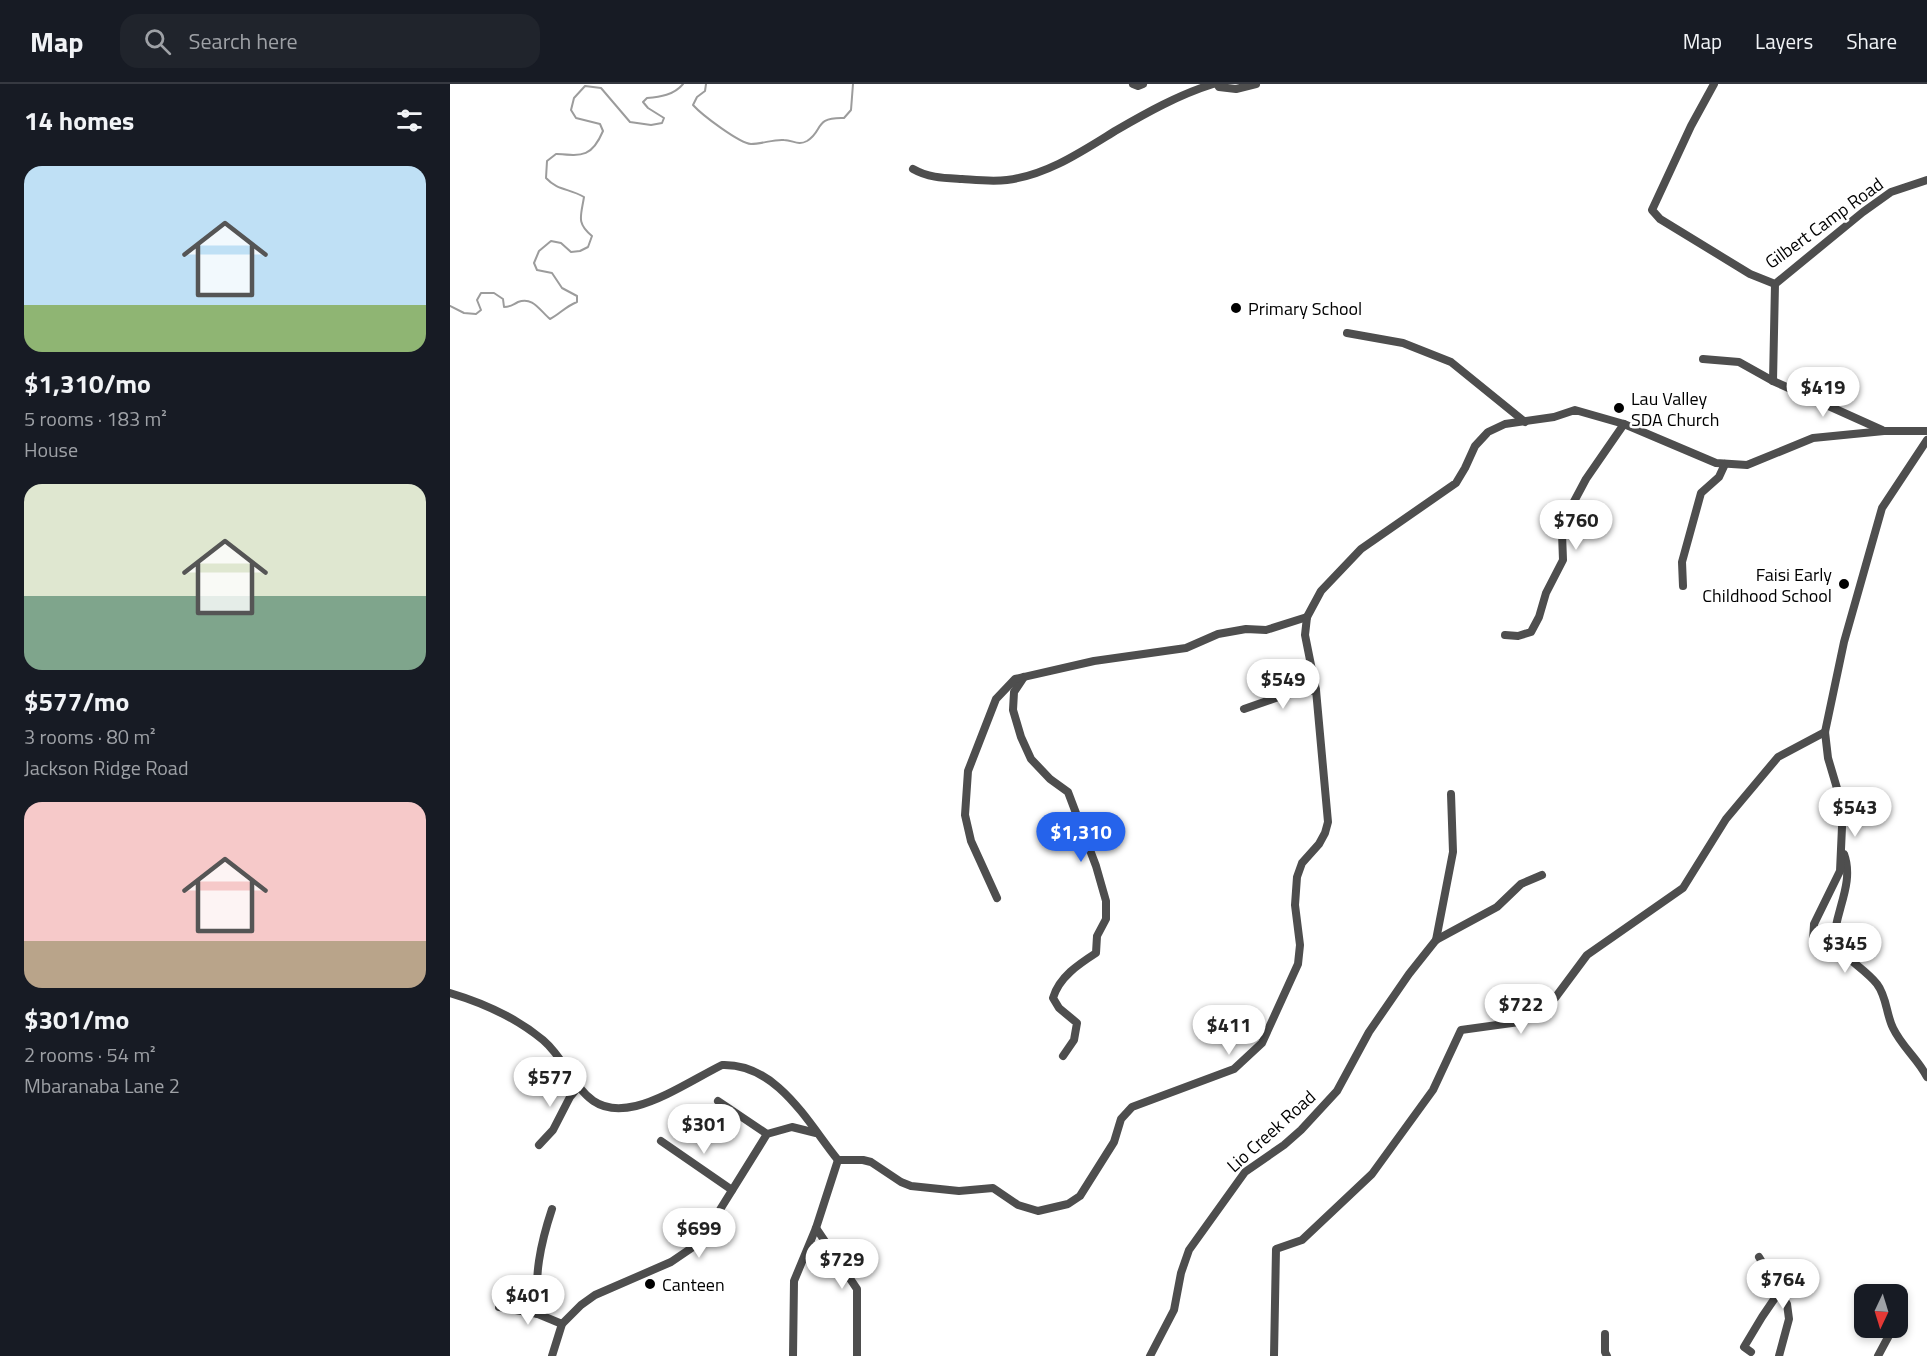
<!DOCTYPE html>
<html lang="en">
<head>
<meta charset="utf-8">
<style>
  body { margin:0; font-family:"Titillium Web",sans-serif; background:#20242c; color:#f1f3f6; height:100vh; display:flex; flex-direction:column; font-size:22px; white-space:nowrap }
  * { box-sizing:border-box; margin:0 }
  p { font-size:20px; color:#9ea1a6 }
  .icon { flex:none; width:33px; height:33px; fill:none; stroke:currentColor; stroke-width:2; stroke-linecap:round; stroke-linejoin:round }
  .map { position:relative; flex:1; overflow:hidden }
  .side { display:flex; flex-direction:column; background:#171b24; width:450px }
  .side>* { flex:none }
  .needle { width:39px; rotate:184deg }
  .controls { position:absolute; left:1404px; top:1200px; display:grid; gap:12px }
  .controls a { display:grid; place-items:center; width:54px; height:54px; border-radius:12px; background:#171b24; box-shadow:0 3px 9px #0003; font-size:30px }
  .price { position:absolute; translate:-50% -51px; padding:0 14px; border-radius:21px; background:#fff; color:#222; font-size:20px; line-height:39px; filter:drop-shadow(0 2px 3px #0008) }
  .price::after { content:''; position:absolute; left:50%; top:36px; width:18px; height:14px; margin-left:-9px; background:inherit; clip-path:polygon(0 0,100% 0,50% 100%) }
  .price.current { background:#2563eb; color:#fff }
  ul { padding:0; list-style:none }
  li { display:grid; align-content:center; gap:12px; height:318px; padding:0 24px }
  li span { display:grid; place-items:center; height:186px; border-radius:18px; color:#555 }
  li>.icon { margin-inline-start:auto }
  span .icon { width:108px; height:108px; fill:#fffc; stroke-width:1 }
  li b { font-size:26px }
  h2 { display:flex; justify-content:space-between; align-items:center; height:72px; padding:0 24px; font-size:26px }
  header { display:flex; align-items:center; gap:36px; box-sizing:border-box; height:84px; padding:0 30px; background:#171b24; border-bottom:2px solid #363941 }
  header strong { font-size:28px }
  nav { display:flex; gap:33px; margin-inline-start:auto; font-size:21px }
  .search { width:420px; height:54px; background:#20242c; display:flex; align-items:center; gap:15px; box-sizing:border-box; padding:0 21px; border-radius:18px; color:#9ea1a6; font-size:22px }
  main { display:flex; flex:1; min-height:0 }
  .map>svg:first-child { display:block }
  .lines { fill:none; stroke-linecap:round; stroke-linejoin:round }
  .stream { stroke:#9c9c9c; stroke-width:2 }
  .street { stroke:#4e4e4e; stroke-width:8 }
  .poi-dot { fill:#000; stroke:#fff; stroke-width:2 }
  .labels { text-anchor:middle; dominant-baseline:central; stroke-width:5; stroke-linejoin:round; paint-order:stroke }
  .street-label { font-size:18px; fill:#000; stroke:#fff }
  .poi-label { font-size:18px; fill:#000; stroke:#fff; text-anchor:start }
</style>
</head>
<body>
<header>
<strong>Map</strong>
<div class="search"><svg class="icon" aria-label="search" viewBox="0 0 24 24"><circle cx="10" cy="10" r="6"/><path d="M15 15l6 6"/></svg>Search here</div>
<nav><a>Map</a><a>Layers</a><a>Share</a></nav>
</header>
<main>
<section class="side">
<h2>14 homes<svg class="icon" aria-label="filters" viewBox="0 0 24 24"><path d="M4 7h16M4 17h16"/><circle cx="9" cy="7" r="2"/><circle cx="15" cy="17" r="2"/></svg></h2>
<ul>
<li><span style="background:linear-gradient(#bfe0f5 75%,#8fb573 0)"><svg class="icon" aria-label="home" viewBox="0 0 24 24"><path d="M3 11l9-7 9 7M6 9v11h12V9"/></svg></span><div><b>$1,310/mo</b><p>5 rooms · 183 m²</p><p>House</p></div></li>
<li><span style="background:linear-gradient(#dfe7d0 60%,#7fa58c 0)"><svg class="icon" aria-label="home" viewBox="0 0 24 24"><path d="M3 11l9-7 9 7M6 9v11h12V9"/></svg></span><div><b>$577/mo</b><p>3 rooms · 80 m²</p><p>Jackson Ridge Road</p></div></li>
<li><span style="background:linear-gradient(#f6c9c9 75%,#b9a48a 0)"><svg class="icon" aria-label="home" viewBox="0 0 24 24"><path d="M3 11l9-7 9 7M6 9v11h12V9"/></svg></span><div><b>$301/mo</b><p>2 rooms · 54 m²</p><p>Mbaranaba Lane 2</p></div></li>
</ul>
</section>
<div class="map">
<svg width="1477" height="1272" viewBox="0 0 1477 1272">
  <rect width="100%" height="100%" fill="#fff"/>
  <g class="lines">
    <!-- stream -->
    <g class="stream">
      <path d="M256 0 255 7 247 13 243 21C252 31 289 59 301 60 312 60 324 55 334 56 343 56 348 62 357 57 374 47 363 33 394 34L401 26 403 0"/>
      <path d="M0 222 14 229 26 230 31 226 27 216 31 209H44L53 215 54 223C61 223 62 221 68 218 83 212 90 227 100 235 110 230 116 222 127 218V212L112 204 102 189 87 186 84 179 89 167 101 157 111 159 121 168 130 167 138 163 142 152C126 139 131 132 134 113 119 104 108 107 96 94L97 77 106 70C133 72 142 73 153 47L150 40 126 34 121 26 124 14 135 2 151 4 180 38 201 41 212 39 214 34 198 24 193 18 197 14C210 13 224 11 233 0"/>
    </g>
    <!-- street -->
    <g class="street">
      <path d="M683 0 688 2 693 0"/>
      <path d="M767 0 769 3 786 5 806 0"/>
      <path d="M1264 0 1241 42 1202 126 1210 135 1300 190 1325 200 1413 128 1441 108 1477 96"/>
      <path d="M463 85C479 94 494 94 512 95 526 96 542 98 557 96 597 91 631 68 665 47 696 29 728 11 763 0"/>
      <path d="M897 249 953 259 1001 278 1075 338"/>
      <path d="M1253 275 1289 278 1323 297 1432 346"/>
      <path d="M1323 297 1325 200"/>
      <path d="M1233 502 1232 478 1251 409 1269 393 1275 380"/>
      <path d="M1055 551 1068 552 1081 548 1089 533 1096 509 1113 476 1112 449 1119 427 1136 395 1174 340"/>
      <path d="M574 593 564 608 563 626 571 653 581 675 600 695 618 708 646 782 656 817V835L647 852 646 869C629 880 609 893 603 914L609 924 627 939 624 956 613 972"/>
      <path d="M794 625 834 611 866 606"/>
      <path d="M1394 770C1405 800 1384 829 1384 858 1396 876 1414 884 1427 900 1437 913 1436 930 1443 944 1452 963 1468 975 1477 993"/>
      <path d="M547 814 521 757 515 731 518 687 546 615 565 595 644 577 736 564 768 550 796 545 816 546 857 533"/>
      <path d="M986 856 1003 768 1001 710"/>
      <path d="M1363 857 1364 840 1390 787 1392 743 1389 711 1378 674 1375 648 1394 558 1432 424 1477 356"/>
      <path d="M0 909C34 919 65 933 93 956 126 984 129 1036 186 1022 214 1015 246 994 272 981 327 979 358 1039 388 1076"/>
      <path d="M268 1017 317 1050"/>
      <path d="M211 1057 282 1106"/>
      <path d="M89 1061 103 1046 120 1013 129 1002"/>
      <path d="M388 1076H413L421 1078 451 1098 461 1102 509 1107 543 1104 568 1121 588 1127 618 1120 630 1112 664 1058 671 1035 682 1023 784 985 812 959 848 880 850 861 845 821 847 793 852 779 869 760 875 749 878 738 866 606 855 551 857 533 871 507 911 465 1006 399 1015 384 1025 362 1038 348 1055 340 1104 333 1125 326 1174 340 1266 379 1297 381 1363 354 1434 347H1477"/>
      <path d="M366 1144 407 1205V1272"/>
      <path d="M1309 1173 1337 1220 1339 1235 1329 1272"/>
      <path d="M49 1223 88 1230 112 1240"/>
      <path d="M88 1230C84 1192 90 1161 102 1125"/>
      <path d="M1155 1250V1268L1157 1272"/>
      <path d="M1301 1268 1294 1263 1312 1233 1329 1208 1332 1188 1347 1181"/>
      <path d="M102 1272 112 1240 131 1221 145 1211 221 1178 246 1161 253 1153 317 1050 342 1043 366 1049"/>
      <path d="M343 1272 344 1197 366 1144 388 1076"/>
      <path d="M700 1272 724 1226 731 1189 739 1166 795 1088 834 1061 851 1046 887 1007 919 948 959 890 986 856 1047 823 1071 800 1092 791"/>
      <path d="M824 1272 826 1165 852 1156 922 1090 983 1006 1011 946 1069 938 1105 914 1137 871 1233 804 1276 735 1328 673 1375 648"/>
      <path d="M1428 1272 1443 1244"/>
    </g>
  </g>
  <!-- markers -->
  <g class="poi-dot">
    <circle cx="786" cy="224" r="6"/>
    <circle cx="1169" cy="324" r="6"/>
    <circle cx="1394" cy="500" r="6"/>
    <circle cx="200" cy="1200" r="6"/>
  </g>
  <g class="labels">
    <!-- street labels -->
    <g class="street-label">
      <text transform="translate(1374 139) rotate(-36)">Gilbert Camp Road</text>
      <text transform="translate(821 1047) rotate(-42)">Lio Creek Road</text>
    </g>
    <!-- poi labels -->
    <g class="poi-label">
      <text x="798" y="224">Primary School</text>
      <text x="1181" y="314">Lau Valley<tspan x="1181" dy="21">SDA Church</tspan></text>
      <text x="1382" y="490" text-anchor="end">Faisi Early<tspan x="1382" dy="21">Childhood School</tspan></text>
      <text x="212" y="1200">Canteen</text>
    </g>
  </g>
</svg>
<div class="controls">
<a><svg class="needle" viewBox="-14 -14 28 28"><path d="M0-13l5 13h-10z" fill="#e53935"/><path d="M0 13l5-13h-10z" fill="#9ea1a6"/></svg></a>
</div>
<b class="price" style="left:1373px;top:334px">$419</b>
<b class="price" style="left:1126px;top:467px">$760</b>
<b class="price" style="left:833px;top:626px">$549</b>
<b class="price" style="left:1405px;top:754px">$543</b>
<b class="price current" style="left:631px;top:779px">$1,310</b>
<b class="price" style="left:1395px;top:890px">$345</b>
<b class="price" style="left:1071px;top:951px">$722</b>
<b class="price" style="left:779px;top:972px">$411</b>
<b class="price" style="left:100px;top:1024px">$577</b>
<b class="price" style="left:254px;top:1071px">$301</b>
<b class="price" style="left:249px;top:1175px">$699</b>
<b class="price" style="left:392px;top:1206px">$729</b>
<b class="price" style="left:1333px;top:1226px">$764</b>
<b class="price" style="left:78px;top:1242px">$401</b>
</div>
</main>
</body>
</html>
